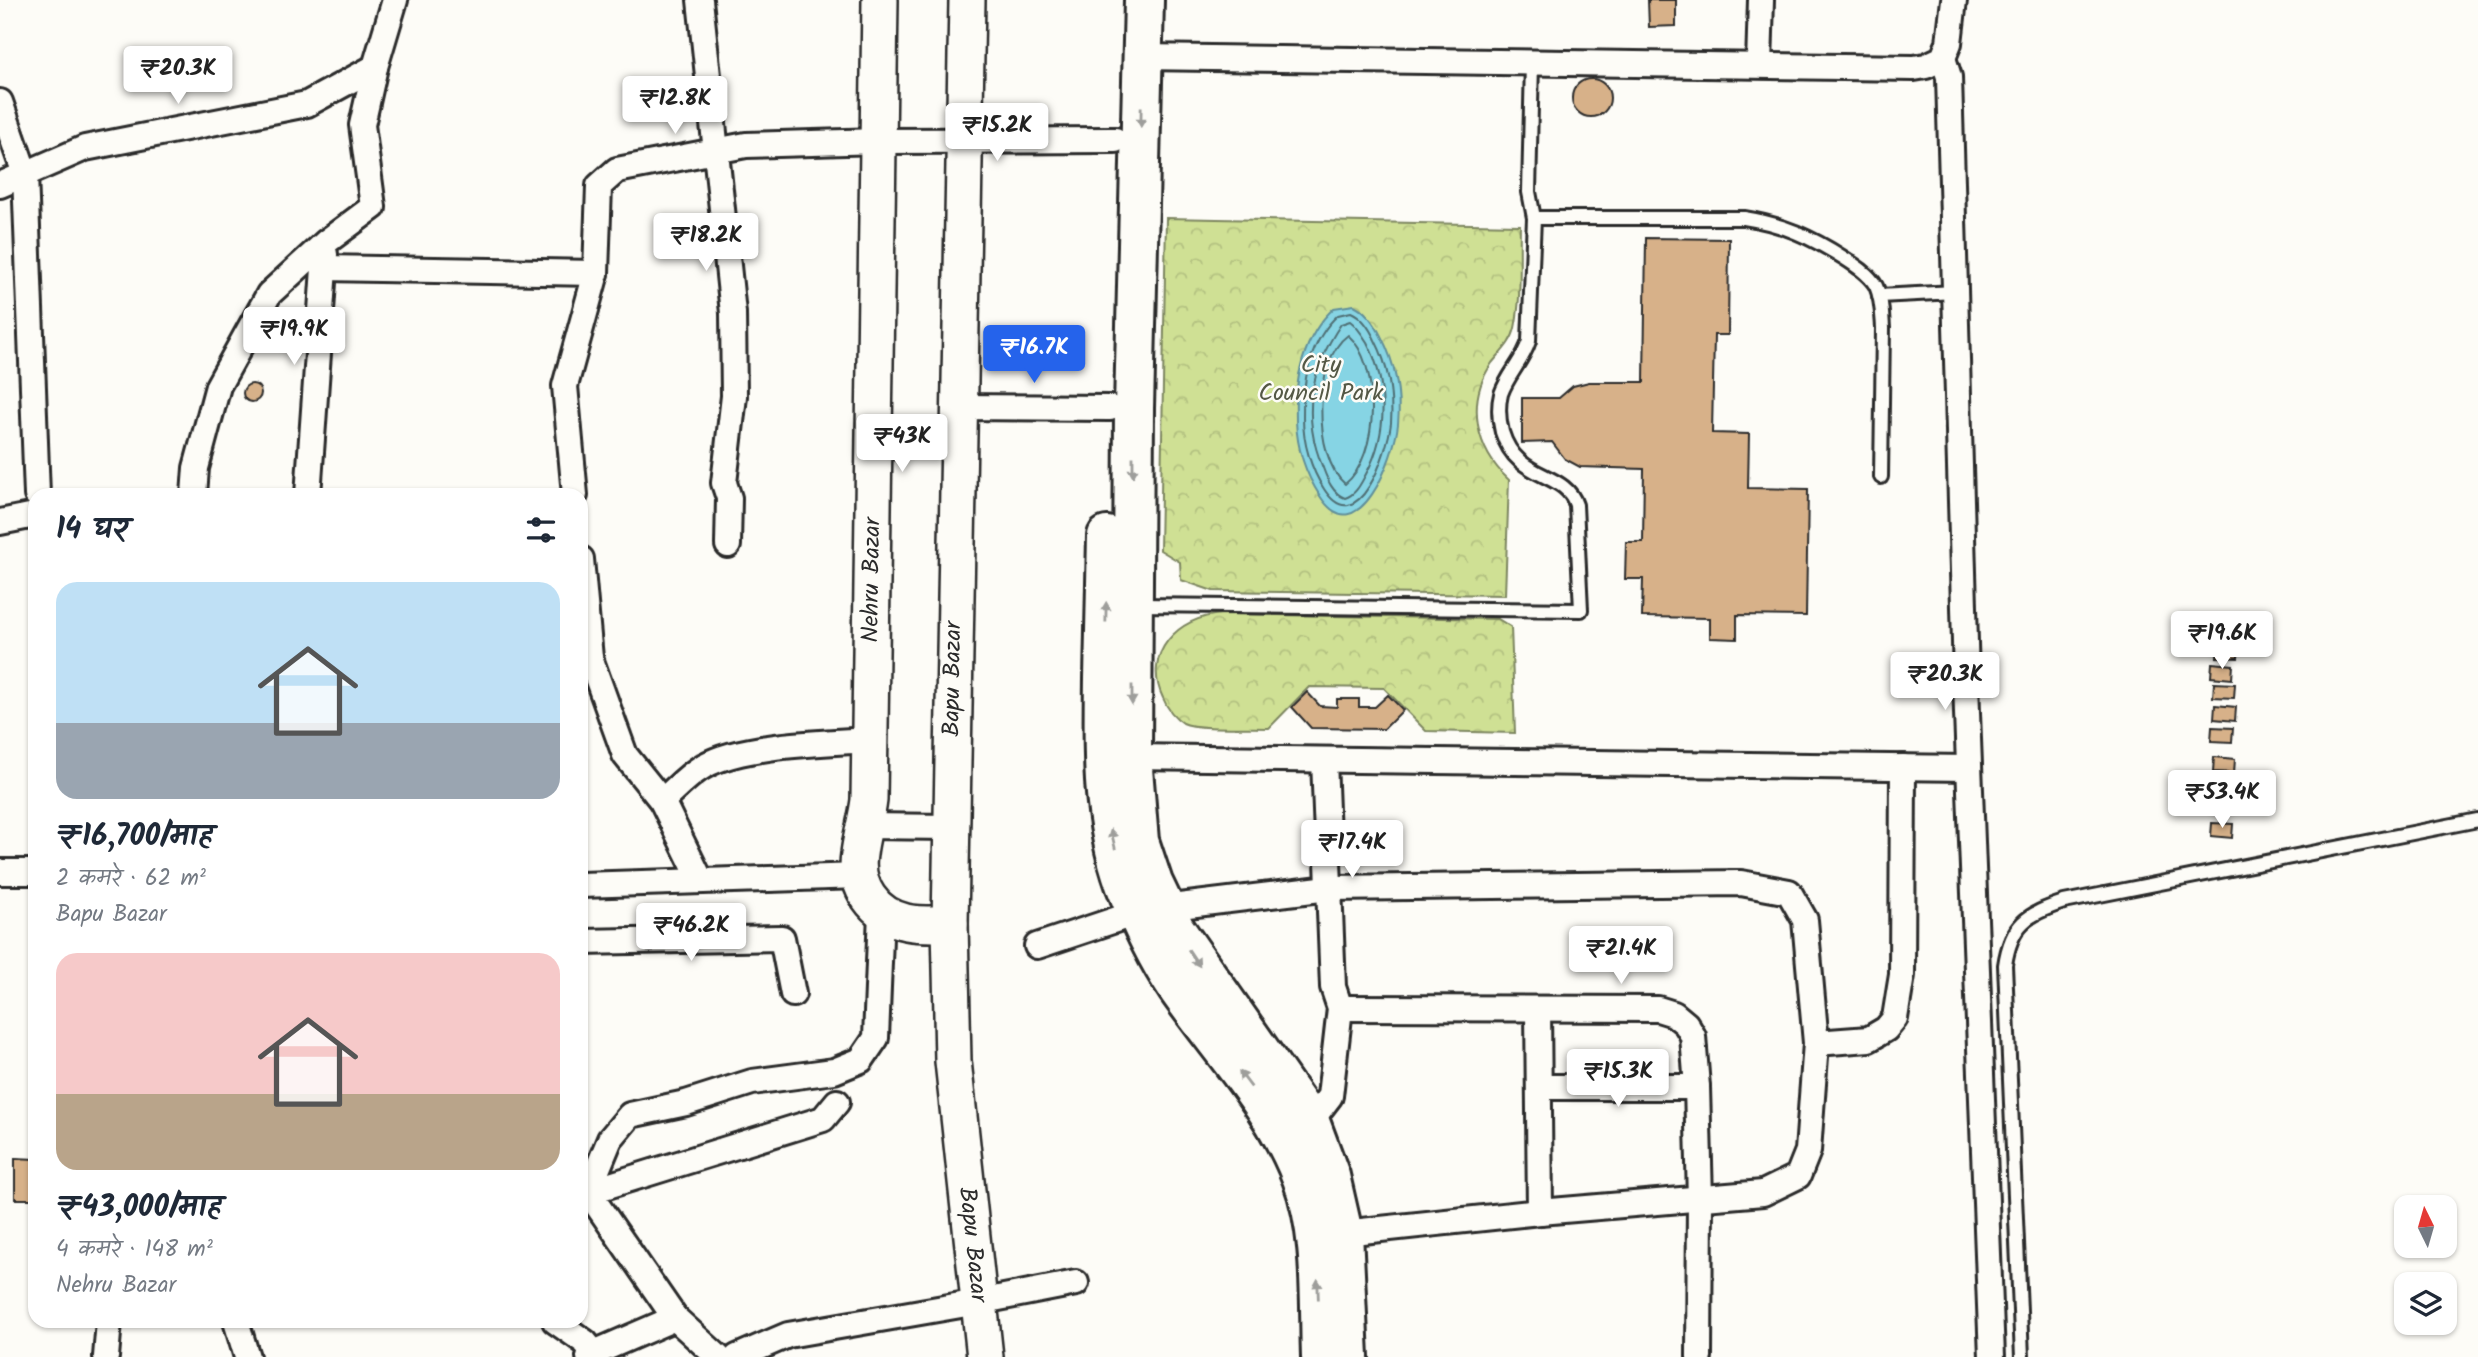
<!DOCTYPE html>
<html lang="hi">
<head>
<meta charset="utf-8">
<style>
  body { margin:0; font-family:Kalam,"Playpen Sans Deva",sans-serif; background:#f6f6f7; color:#1f2937; height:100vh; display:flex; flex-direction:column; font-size:26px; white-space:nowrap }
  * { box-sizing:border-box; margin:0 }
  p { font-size:23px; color:#747a83 }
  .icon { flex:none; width:38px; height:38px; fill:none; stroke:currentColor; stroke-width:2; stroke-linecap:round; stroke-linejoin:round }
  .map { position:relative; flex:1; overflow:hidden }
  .details { position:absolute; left:28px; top:488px; width:560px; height:840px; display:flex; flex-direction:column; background:#fff; border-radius:21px; box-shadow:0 2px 5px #0004 }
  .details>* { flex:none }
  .needle { width:46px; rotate:355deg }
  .fabs { position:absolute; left:2394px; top:1195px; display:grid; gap:14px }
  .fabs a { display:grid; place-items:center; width:63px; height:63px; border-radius:14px; background:#fff; box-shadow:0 2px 5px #0004; font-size:35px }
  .price { position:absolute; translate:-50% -60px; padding:0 16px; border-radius:7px; background:#fff; color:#222; font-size:23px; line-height:46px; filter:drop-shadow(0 2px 4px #0008) }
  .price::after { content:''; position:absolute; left:50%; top:42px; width:21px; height:16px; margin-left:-10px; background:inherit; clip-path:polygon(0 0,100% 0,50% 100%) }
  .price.active { background:#2563eb; color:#fff }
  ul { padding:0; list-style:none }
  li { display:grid; align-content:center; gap:14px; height:371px; padding:0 28px }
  li span { display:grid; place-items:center; height:217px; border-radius:21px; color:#555 }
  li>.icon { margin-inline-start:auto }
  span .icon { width:126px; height:126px; fill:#fffc; stroke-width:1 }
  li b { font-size:30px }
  h2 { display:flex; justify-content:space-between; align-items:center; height:84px; padding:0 28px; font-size:30px }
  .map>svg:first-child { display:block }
  .forest { fill:url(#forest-crowns); stroke:#7d8660; stroke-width:2 }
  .water { fill:#86d4e4; stroke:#62909a; stroke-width:2 }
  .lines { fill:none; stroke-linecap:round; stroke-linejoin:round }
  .shore { stroke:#4f6f75; stroke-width:2 }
  .building { fill:#d7b189; stroke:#2b2b2b; stroke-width:2 }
  .lane-casing { stroke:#2b2b2b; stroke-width:18 }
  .street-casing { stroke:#2b2b2b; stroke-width:30 }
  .secondary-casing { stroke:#2b2b2b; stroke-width:40 }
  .highway-casing { stroke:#2b2b2b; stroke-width:44 }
  .lane { stroke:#fdfcf7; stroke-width:12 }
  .street { stroke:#fdfcf7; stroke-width:24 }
  .secondary { stroke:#fdfcf7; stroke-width:35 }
  .highway { stroke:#fdfcf7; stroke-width:38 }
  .oneway { fill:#9e9e9b }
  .labels { text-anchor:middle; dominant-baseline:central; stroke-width:5; stroke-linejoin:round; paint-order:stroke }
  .park-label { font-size:24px; fill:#545845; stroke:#fdfcf7 }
  .street-label { font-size:24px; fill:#2b2b2b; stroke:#fdfcf7 }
</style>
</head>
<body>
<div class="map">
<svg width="2478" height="1357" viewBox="0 0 2478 1357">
  <defs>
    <pattern id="forest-crowns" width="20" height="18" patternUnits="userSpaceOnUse" patternTransform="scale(1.75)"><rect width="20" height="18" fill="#cfe094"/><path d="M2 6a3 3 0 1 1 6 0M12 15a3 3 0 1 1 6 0" fill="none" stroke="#b2c080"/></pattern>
  </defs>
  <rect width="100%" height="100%" fill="#fdfcf7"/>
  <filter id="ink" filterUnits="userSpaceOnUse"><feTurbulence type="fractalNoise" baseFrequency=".0143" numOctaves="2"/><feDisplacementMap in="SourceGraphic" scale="14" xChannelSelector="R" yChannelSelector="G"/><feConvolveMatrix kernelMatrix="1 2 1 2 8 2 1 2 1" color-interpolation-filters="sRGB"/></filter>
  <g filter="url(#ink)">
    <!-- forest -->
    <g class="forest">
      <path d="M1166 218 1520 225C1519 258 1522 295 1515 328 1512 342 1501 352 1492 363 1465 402 1476 450 1509 480L1505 595 1213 591 1181 580 1180 562 1160 550Z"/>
      <path d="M1222 614 1498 619 1511 627 1515 733 1426 731 1384 688 1309 687 1269 728C1251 727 1197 730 1183 723 1174 717 1167 708 1163 698 1142 654 1177 617 1222 614Z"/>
    </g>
    <!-- water -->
    <path class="water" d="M1354 305C1367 311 1375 324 1381 336 1395 363 1401 394 1398 424 1395 456 1358 555 1320 496 1305 473 1297 447 1296 421 1294 381 1303 336 1334 308Z"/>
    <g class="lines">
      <!-- shore -->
      <g class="shore">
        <path d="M1351 312C1363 317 1370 329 1375 340 1388 365 1393 395 1391 423 1388 451 1358 542 1324 489 1311 469 1303 443 1303 418 1302 383 1310 340 1338 315Z"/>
        <path d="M1350 321C1357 326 1362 334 1367 342 1388 382 1388 434 1366 474 1361 483 1356 495 1345 498 1333 494 1327 479 1323 468 1301 416 1310 370 1341 324Z"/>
        <path d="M1348 335C1381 364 1380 456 1345 484 1313 457 1313 360 1348 335Z"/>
      </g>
    </g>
    <!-- building -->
    <g class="building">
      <path d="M1648 0H1676V26L1649 27Z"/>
      <circle cx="1591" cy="98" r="19"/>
      <path d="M1646 238 1729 239 1728 335H1714L1712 433 1749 434 1748 488 1808 489 1806 616 1737 615V639L1710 638V618L1642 617 1643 579H1625L1626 542H1643L1644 469 1580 467 1565 459 1552 442 1522 443V398H1559L1573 386 1589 382H1644Z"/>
      <circle cx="252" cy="393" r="9"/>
      <path d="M2217 622 2238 623 2237 637 2216 636Z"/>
      <path d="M2218 643 2239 644 2238 658 2217 657Z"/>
      <path d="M2212 663 2233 665 2232 679 2211 677Z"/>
      <path d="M2214 683 2235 684 2234 698 2213 697Z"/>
      <path d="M1307 692 1320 706 1337 707V699H1359V707H1375L1388 695 1403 710 1384 729 1311 728 1292 707Z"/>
      <path d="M2215 705 2236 707 2235 721 2214 719Z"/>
      <path d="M2212 727 2233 728 2232 742 2211 741Z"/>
      <path d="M2214 757 2235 759 2234 773 2213 772Z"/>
      <path d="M2210 779 2232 781 2231 794 2209 793Z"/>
      <path d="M2212 798 2233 800 2232 813 2211 812Z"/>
      <path d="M2212 823 2233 824 2232 838 2211 836Z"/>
      <path d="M15 1158 35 1159V1199H15Z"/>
    </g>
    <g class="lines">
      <defs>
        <g id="lane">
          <path d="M1534 218H1744C1783 224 1811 237 1844 258 1855 265 1869 274 1876 286 1882 299 1882 314 1883 328L1881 477"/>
          <path d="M1879 296 1955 292"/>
          <path d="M1137 605 1581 610 1576 505C1565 470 1517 482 1502 432 1499 420 1498 406 1501 394 1508 374 1523 361 1529 341L1534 218 1529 192 1532 62"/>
          <path d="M2022 1357 2005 965C2011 924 2027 914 2064 902L2478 820"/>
        </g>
        <g id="street">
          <path d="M700 0 733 313 734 396 724 483 729 498 728 545"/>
          <path d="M1142 57 1914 68 1926 66 1943 58 1949 43 1954 0"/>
          <path d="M1943 58 1949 77 1967 713 1992 1357"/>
          <path d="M1759 65 1761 0"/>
          <path d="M0 102 25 174 37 495"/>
          <path d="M0 185 85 148 307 104 375 67"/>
          <path d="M324 268 596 273 565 386 575 495"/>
          <path d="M596 273 599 186 617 170 746 145 879 141 1115 140"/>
          <path d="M958 407 1110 408"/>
          <path d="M194 495 196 468 218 386 269 294 326 242 373 207 362 125 375 67 395 0"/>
          <path d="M308 495 325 254"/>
          <path d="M0 522 35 515"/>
          <path d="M581 559 590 658 581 660"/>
          <path d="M590 658 625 755 662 801 701 881"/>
          <path d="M1132 757 1969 768"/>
          <path d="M662 801C675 790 689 774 704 766 742 744 826 743 870 740"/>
          <path d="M865 826 950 827"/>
          <path d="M0 872H35"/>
          <path d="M581 885 859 876"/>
          <path d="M1163 908 1329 888 1741 883 1789 892 1805 920 1816 1043 1808 1151 1798 1176 1763 1193 1540 1212 1343 1233"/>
          <path d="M581 942 782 938 793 994"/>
          <path d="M1037 946 1136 913"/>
          <path d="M1340 1008 1658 1009 1674 1014 1686 1024 1693 1036 1697 1087 1700 1199 1699 1357"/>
          <path d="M1538 1009 1540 1212"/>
          <path d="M1816 1043 1869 1039 1886 1029 1895 1018 1902 975 1903 767"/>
          <path d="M1539 1087H1697"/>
          <path d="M837 1102 823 1119 588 1192 610 1139 630 1115 686 1103 752 1082 834 1071 861 1060 876 1038 881 912"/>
          <path d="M1310 1122 1330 1096 1340 1008 1333 987 1324 760"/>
          <path d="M581 1192H588L675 1318 718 1357"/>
          <path d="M236 1321 247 1357"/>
          <path d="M555 1321 585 1342 594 1353"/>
          <path d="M106 1357 109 1321"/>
          <path d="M589 1357 594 1353 675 1318"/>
          <path d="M737 1357 788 1335 978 1302 1076 1283"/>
        </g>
        <g id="secondary">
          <path d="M880 0 869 800C867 818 861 836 859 854 854 886 874 915 906 922 920 925 935 924 950 924"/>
          <path id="s1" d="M967 0 950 924 953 1061 985 1357"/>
        </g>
        <g id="highway">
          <path d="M1144 0 1134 408 1132 757 1139 841 1153 883 1175 929 1310 1122 1330 1176 1343 1233 1349 1357"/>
          <path d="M1107 536C1106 583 1105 631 1104 679 1103 749 1101 817 1125 884 1139 920 1155 955 1177 988 1220 1050 1275 1106 1302 1178 1323 1234 1319 1298 1321 1357"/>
        </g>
      </defs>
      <!-- lane casing -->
      <use href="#lane" class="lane-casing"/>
      <!-- street casing -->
      <use href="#street" class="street-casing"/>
      <!-- secondary casing -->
      <use href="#secondary" class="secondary-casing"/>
      <!-- highway casing -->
      <use href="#highway" class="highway-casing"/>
      <!-- lane -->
      <use href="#lane" class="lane"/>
      <!-- street -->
      <use href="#street" class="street"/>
      <!-- secondary -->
      <use href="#secondary" class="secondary"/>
      <!-- highway -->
      <use href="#highway" class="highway"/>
    </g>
    <!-- one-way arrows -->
    <defs><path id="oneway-solid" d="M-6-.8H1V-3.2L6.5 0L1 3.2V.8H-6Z" transform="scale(1.75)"/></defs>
    <g class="oneway">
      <use href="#oneway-solid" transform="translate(1141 117) rotate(91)"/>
      <use href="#oneway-solid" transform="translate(1133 467) rotate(90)"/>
      <use href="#oneway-solid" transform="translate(1106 612) rotate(-89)"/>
      <use href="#oneway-solid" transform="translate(1132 695) rotate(90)"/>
      <use href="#oneway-solid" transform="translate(1113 839) rotate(-103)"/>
      <use href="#oneway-solid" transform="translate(1194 958) rotate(56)"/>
      <use href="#oneway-solid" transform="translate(1245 1079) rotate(-127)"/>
      <use href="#oneway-solid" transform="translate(1318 1289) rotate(-92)"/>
    </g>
  </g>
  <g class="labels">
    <!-- park labels -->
    <g class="park-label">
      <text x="1321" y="365">City<tspan x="1321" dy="28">Council Park</tspan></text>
    </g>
    <!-- street labels -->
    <g class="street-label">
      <text transform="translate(872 580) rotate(-89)">Nehru Bazar</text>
      <text transform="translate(953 679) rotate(-89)">Bapu Bazar</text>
      <text stroke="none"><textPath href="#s1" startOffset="1246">Bapu Bazar</textPath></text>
    </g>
  </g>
</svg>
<div class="fabs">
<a><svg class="needle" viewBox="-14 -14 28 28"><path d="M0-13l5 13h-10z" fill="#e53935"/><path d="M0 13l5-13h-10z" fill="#747a83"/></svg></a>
<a><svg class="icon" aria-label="layers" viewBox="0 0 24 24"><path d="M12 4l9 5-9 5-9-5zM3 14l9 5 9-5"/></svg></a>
</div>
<b class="price" style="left:178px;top:106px">₹20.3K</b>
<b class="price" style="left:675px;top:136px">₹12.8K</b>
<b class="price" style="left:997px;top:163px">₹15.2K</b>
<b class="price" style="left:706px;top:273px">₹18.2K</b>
<b class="price" style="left:294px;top:367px">₹19.9K</b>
<b class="price active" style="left:1034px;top:385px">₹16.7K</b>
<b class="price" style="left:902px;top:474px">₹43K</b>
<b class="price" style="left:2222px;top:671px">₹19.6K</b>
<b class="price" style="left:1945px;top:712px">₹20.3K</b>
<b class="price" style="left:2222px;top:830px">₹53.4K</b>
<b class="price" style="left:1352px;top:880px">₹17.4K</b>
<b class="price" style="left:691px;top:963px">₹46.2K</b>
<b class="price" style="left:1621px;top:986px">₹21.4K</b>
<b class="price" style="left:1618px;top:1109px">₹15.3K</b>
<section class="details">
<h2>14 घर<svg class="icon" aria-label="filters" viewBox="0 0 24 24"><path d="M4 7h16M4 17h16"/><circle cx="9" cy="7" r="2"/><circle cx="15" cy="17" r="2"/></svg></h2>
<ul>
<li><span style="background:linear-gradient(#bfe0f5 65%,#9aa5b1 0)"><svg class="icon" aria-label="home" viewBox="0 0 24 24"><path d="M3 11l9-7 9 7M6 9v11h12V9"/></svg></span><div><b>₹16,700/माह</b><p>2 कमरे · 62 m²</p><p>Bapu Bazar</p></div></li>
<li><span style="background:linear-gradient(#f6c9c9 65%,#b9a48a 0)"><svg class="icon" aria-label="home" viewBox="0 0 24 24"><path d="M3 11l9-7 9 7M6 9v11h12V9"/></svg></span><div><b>₹43,000/माह</b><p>4 कमरे · 148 m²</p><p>Nehru Bazar</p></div></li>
</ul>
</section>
</div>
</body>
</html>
